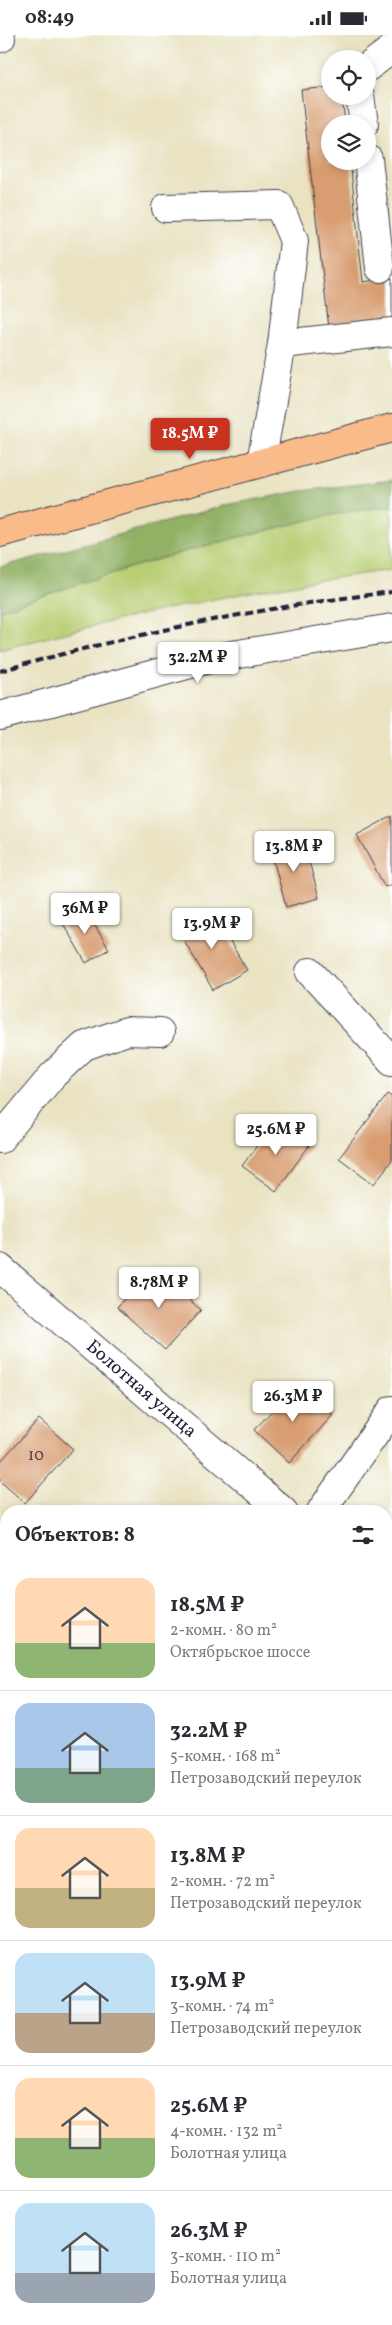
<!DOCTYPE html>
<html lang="ru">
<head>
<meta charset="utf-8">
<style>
  body { margin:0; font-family:Vollkorn,serif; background:#f2f2f3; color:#2b2b33; height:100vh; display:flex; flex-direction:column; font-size:19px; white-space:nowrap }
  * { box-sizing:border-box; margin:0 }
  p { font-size:16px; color:#7c7c81 }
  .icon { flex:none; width:28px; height:28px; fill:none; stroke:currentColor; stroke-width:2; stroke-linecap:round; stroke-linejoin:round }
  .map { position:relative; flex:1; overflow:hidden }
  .side { position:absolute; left:0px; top:1470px; width:392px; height:820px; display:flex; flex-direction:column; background:#fff; border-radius:20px 20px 0 0; box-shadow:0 2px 8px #0003 }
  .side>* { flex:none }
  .buttons { position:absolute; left:321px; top:15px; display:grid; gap:10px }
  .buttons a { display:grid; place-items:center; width:55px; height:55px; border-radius:50%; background:#fff; box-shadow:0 2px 8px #0003; font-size:25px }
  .price { position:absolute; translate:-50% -42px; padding:0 11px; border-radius:5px; background:#fff; color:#222; font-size:16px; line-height:32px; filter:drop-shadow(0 1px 2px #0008) }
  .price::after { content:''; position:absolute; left:50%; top:30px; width:15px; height:11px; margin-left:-8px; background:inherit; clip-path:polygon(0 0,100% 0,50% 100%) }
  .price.current { background:#c8321e; color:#fff }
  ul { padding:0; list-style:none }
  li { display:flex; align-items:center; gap:15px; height:125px; padding:0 15px }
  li+li { border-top:1px solid #e1e1e2 }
  li span { display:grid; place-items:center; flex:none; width:140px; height:100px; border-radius:15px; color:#555 }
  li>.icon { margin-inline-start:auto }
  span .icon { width:60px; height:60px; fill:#fffc; stroke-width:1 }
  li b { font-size:21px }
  h2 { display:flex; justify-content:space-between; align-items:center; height:60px; padding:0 15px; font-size:21px }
  .status { display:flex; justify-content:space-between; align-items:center; height:35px; padding:0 25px; background:#fff; direction:ltr }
  .status svg { height:14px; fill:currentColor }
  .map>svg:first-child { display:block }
  .green { fill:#b8ce73; stroke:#6d7857 }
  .forest { fill:#92b165; stroke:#5a6a50 }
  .building { fill:#d89e72 }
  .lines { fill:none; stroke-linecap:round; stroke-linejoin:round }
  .minor-casing { stroke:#403f4f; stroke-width:30 }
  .major-casing { stroke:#403f4f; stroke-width:30 }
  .minor { stroke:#fff; stroke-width:28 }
  .major { stroke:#fabb8b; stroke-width:28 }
  .rail { stroke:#22223b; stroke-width:4; stroke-dasharray:8 4; stroke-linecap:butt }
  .labels { text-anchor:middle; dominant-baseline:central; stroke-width:4; stroke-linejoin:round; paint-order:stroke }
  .number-label { font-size:16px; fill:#504149 }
  .street-label { font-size:19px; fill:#22223b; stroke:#fff }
</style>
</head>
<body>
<div class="status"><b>08:49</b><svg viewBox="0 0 49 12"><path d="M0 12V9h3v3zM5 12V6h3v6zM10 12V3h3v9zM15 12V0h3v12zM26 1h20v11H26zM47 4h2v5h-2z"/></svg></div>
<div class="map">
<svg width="392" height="2290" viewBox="0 0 392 2290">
  <rect width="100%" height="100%" fill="#fff"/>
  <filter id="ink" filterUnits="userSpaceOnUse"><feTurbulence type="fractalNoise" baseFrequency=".02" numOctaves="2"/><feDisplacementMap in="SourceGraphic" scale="10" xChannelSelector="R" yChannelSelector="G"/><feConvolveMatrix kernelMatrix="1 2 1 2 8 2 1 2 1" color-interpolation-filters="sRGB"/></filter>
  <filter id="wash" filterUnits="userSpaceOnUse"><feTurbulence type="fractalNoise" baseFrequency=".0096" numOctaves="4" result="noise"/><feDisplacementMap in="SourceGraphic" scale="20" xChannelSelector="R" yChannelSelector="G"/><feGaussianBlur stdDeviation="1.12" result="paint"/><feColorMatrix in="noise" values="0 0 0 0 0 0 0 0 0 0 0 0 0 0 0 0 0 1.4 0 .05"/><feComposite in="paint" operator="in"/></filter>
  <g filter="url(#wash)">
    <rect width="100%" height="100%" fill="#e9e3c2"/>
    <!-- green -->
    <path class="green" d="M392 472V535C259 552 129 580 0 615V575C90 545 180 515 273 494 312 484 352 474 392 472Z"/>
    <!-- forest -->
    <path class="forest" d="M392 445V472C352 474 312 484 273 494 180 515 90 545 0 575V532L231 469 301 456Z"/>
    <g id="blocks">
      <!-- building -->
      <g class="building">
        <path d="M330 52V61H342L345 89H330V126H350L363 247 392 243V286L329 293 301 55Z"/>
        <path d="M392 781V849L385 852 357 800Z"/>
        <path d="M303 804 319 863 286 872 270 812Z"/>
        <path d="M83 871 109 914 86 928 61 885Z"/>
        <path d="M211 875 247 935 213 955 178 895Z"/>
        <path d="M388 1059 392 1062V1125L374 1149 339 1123Z"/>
        <path d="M275 1086 309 1111 276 1156 242 1131Z"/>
        <path d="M152 1232 201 1275 165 1315 117 1272Z"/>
        <path d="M298 1348 333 1380 289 1428 254 1395Z"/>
        <path d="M39 1384 73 1414 25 1468 0 1446V1427Z"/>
        <path d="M6 1654V1703L0 1698V1662Z"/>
        <path d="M392 1973V2018L386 2014V1981Z"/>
        <path d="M6 2011V2063L0 2058V2020Z"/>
        <path d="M392 2248V2290H389L379 2284H386V2257Z"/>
      </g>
    </g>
  </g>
  <g filter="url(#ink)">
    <use href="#blocks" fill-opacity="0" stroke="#403f4f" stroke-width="1"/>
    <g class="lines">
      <defs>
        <g id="minor">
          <path d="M0 2 1 3"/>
          <path d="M368 32 392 14"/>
          <path d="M360 61 364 89"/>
          <path d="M368 124 380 233"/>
          <path d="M166 173 279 170 294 206 282 309"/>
          <path d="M261 428 282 309 392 297"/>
          <path d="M0 681 209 624 392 593"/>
          <path d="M310 937 392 1026"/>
          <path d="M0 1104 53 1040 84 1011 127 996 160 997"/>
          <path id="s1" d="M0 1233 283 1476"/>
          <path d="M321 1476 392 1375"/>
          <path d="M0 1575 6 1579"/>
          <path d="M386 1823 392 1828"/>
          <path d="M0 1900 6 1892"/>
          <path d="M0 2115 6 2119"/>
        </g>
        <path id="major" d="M0 498 392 393"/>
      </defs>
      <!-- minor casing -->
      <use href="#minor" class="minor-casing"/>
      <!-- major casing -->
      <use href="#major" class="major-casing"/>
      <!-- minor -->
      <use href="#minor" class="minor"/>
      <!-- major -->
      <use href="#major" class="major"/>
      <!-- rail -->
      <path class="rail" d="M0 636C128 600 260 572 392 557"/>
    </g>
  </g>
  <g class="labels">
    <!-- number labels -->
    <g class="number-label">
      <text x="36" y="1421">10</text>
    </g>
    <!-- street labels -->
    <g class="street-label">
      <text stroke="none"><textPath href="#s1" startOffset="186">Болотная улица</textPath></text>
    </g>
  </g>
</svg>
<div class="buttons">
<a><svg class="icon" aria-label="locate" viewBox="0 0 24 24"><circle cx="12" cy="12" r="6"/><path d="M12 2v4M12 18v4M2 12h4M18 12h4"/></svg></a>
<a><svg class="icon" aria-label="layers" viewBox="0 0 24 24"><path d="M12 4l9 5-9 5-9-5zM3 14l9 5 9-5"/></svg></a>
</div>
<b class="price current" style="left:190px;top:425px">18.5M ₽</b>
<b class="price" style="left:198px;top:649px">32.2M ₽</b>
<b class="price" style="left:294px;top:838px">13.8M ₽</b>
<b class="price" style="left:85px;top:900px">36M ₽</b>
<b class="price" style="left:212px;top:915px">13.9M ₽</b>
<b class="price" style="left:276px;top:1121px">25.6M ₽</b>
<b class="price" style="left:159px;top:1274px">8.78M ₽</b>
<b class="price" style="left:293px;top:1388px">26.3M ₽</b>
<section class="side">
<h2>Объектов: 8<svg class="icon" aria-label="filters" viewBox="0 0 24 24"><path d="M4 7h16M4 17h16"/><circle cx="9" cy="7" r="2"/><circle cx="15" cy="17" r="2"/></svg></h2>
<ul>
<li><span style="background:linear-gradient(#ffd9b3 65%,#8fb573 0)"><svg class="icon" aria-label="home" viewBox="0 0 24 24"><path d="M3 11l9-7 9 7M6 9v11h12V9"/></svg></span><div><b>18.5M ₽</b><p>2-комн. · 80 m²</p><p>Октябрьское шоссе</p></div></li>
<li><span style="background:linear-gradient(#a9c7e8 65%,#7fa58c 0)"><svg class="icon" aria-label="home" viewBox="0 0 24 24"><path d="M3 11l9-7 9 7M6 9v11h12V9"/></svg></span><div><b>32.2M ₽</b><p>5-комн. · 168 m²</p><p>Петрозаводский переулок</p></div></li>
<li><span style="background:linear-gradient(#ffd9b3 60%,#c2b280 0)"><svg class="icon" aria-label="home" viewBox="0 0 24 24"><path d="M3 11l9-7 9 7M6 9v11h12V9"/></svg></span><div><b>13.8M ₽</b><p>2-комн. · 72 m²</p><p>Петрозаводский переулок</p></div></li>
<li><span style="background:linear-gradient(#bfe0f5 60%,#b9a48a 0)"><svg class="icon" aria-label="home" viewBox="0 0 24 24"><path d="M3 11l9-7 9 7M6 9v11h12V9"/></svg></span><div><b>13.9M ₽</b><p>3-комн. · 74 m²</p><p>Петрозаводский переулок</p></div></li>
<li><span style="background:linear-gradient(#ffd9b3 60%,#8fb573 0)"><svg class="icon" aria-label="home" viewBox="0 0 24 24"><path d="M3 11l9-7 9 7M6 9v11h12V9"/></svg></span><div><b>25.6M ₽</b><p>4-комн. · 132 m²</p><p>Болотная улица</p></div></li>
<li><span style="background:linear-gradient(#bfe0f5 70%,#9aa5b1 0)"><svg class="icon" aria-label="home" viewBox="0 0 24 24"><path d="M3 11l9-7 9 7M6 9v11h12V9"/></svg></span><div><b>26.3M ₽</b><p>3-комн. · 110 m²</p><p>Болотная улица</p></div></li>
</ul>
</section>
</div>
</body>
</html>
